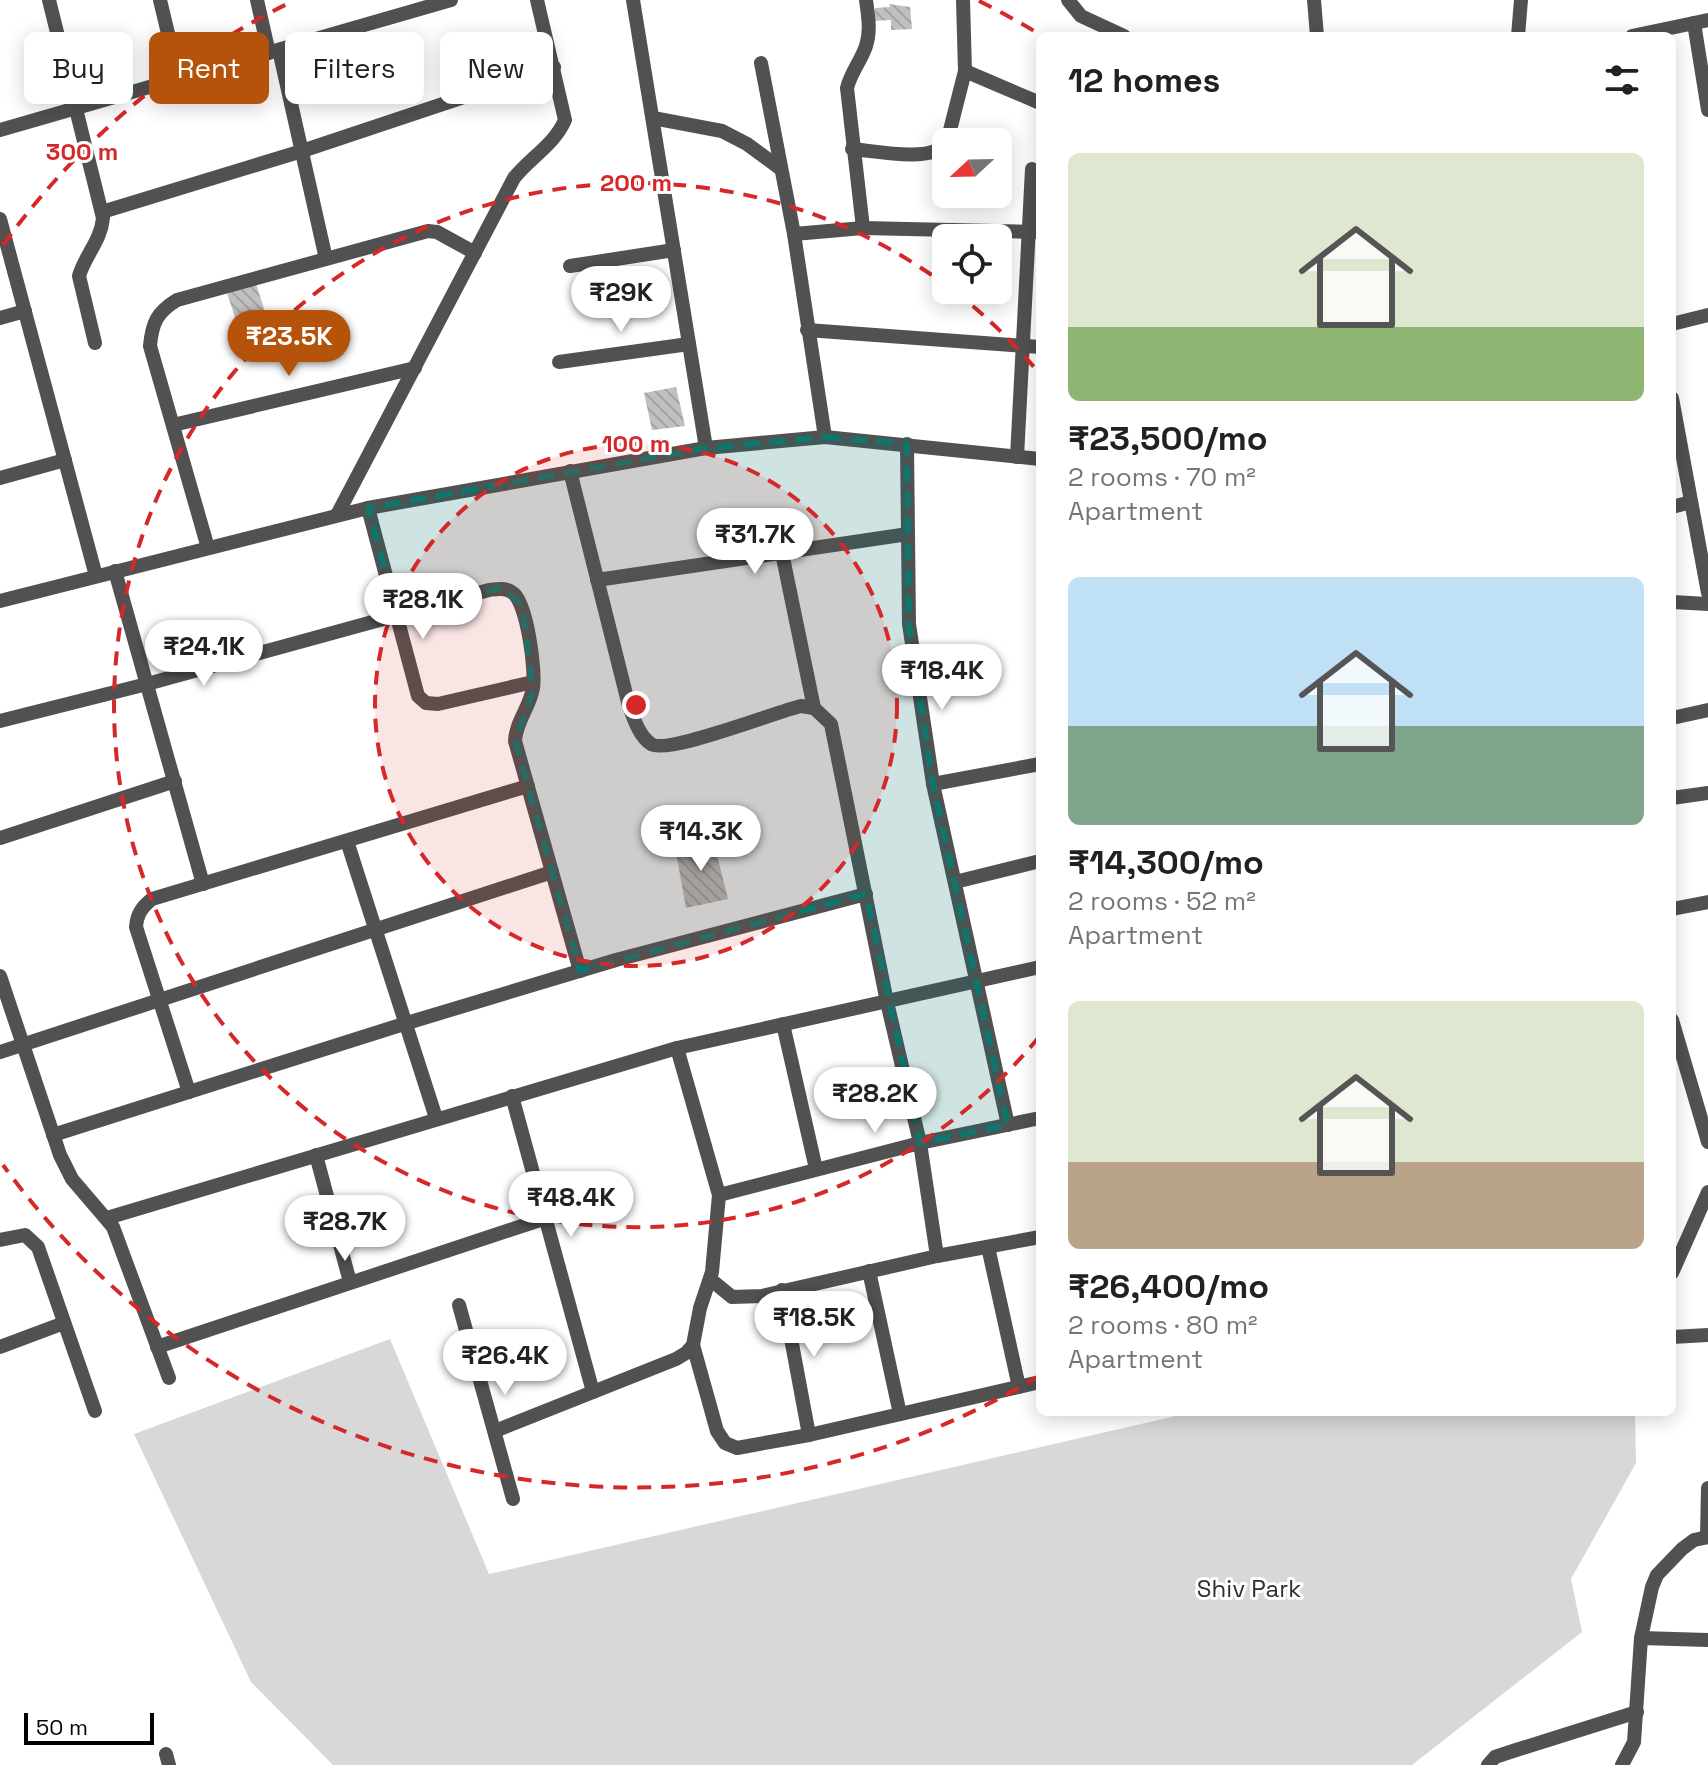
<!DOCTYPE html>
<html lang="en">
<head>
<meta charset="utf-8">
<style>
  body { margin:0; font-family:"Space Grotesk",sans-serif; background:#f6f6f6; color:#202124; height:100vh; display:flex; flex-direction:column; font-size:30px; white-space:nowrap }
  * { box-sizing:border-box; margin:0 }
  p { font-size:26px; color:#757577 }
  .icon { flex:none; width:44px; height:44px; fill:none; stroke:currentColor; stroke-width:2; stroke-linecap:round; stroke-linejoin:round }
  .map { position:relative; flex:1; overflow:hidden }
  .panel { position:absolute; left:1036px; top:32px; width:640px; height:1384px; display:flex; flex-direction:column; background:#fff; border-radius:12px; box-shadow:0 4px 20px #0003 }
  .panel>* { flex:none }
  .banner { position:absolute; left:24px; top:32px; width:760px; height:72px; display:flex; gap:16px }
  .needle { width:52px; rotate:248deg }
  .buttons { position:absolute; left:932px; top:128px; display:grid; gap:16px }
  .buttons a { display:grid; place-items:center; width:80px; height:80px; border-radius:12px; background:#fff; box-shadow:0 4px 20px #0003; font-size:40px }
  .scale { position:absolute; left:24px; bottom:20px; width:130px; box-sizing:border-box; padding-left:8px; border:4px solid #000; border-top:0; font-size:22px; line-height:28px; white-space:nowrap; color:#000; -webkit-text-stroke:6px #fff; paint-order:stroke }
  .price { position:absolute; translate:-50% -68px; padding:0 18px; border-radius:28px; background:#fff; color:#222; font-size:26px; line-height:52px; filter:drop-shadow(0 2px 4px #0008) }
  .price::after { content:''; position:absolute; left:50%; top:48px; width:24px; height:18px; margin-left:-12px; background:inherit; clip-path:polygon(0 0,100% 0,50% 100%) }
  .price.on { background:#b45309; color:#fff }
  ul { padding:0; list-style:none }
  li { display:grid; align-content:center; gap:16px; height:424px; padding:0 32px }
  li span { display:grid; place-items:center; height:248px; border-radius:12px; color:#555 }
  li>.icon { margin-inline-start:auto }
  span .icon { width:144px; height:144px; fill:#fffc; stroke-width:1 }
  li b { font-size:34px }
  h2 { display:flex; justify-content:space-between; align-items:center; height:96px; padding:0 32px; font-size:34px }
  .tag { padding:0 28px; border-radius:12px; background:#fff; box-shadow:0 4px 20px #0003; font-size:28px; line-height:72px }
  .tag.on { background:#b45309; color:#fff }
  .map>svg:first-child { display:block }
  .green { fill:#d8d8d8 }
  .building { fill:url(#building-back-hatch) }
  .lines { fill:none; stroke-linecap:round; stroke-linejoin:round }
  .street { stroke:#515151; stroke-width:14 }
  .marked { fill:#0f766e; fill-opacity:0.2; stroke:#0f766e; stroke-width:6; stroke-dasharray:16 10; stroke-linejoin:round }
  .ring { fill:none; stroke:#d62828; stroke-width:4; stroke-dasharray:14 10 }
  .labels { text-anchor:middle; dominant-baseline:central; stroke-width:6; stroke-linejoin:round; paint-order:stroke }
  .park-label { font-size:24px; fill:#2f2f2f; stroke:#fff }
  .centre { fill:#d62828; stroke:#fff; stroke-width:4 }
  .ring-label { font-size:24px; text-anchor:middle; font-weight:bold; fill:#d62828; stroke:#fff; stroke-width:6; stroke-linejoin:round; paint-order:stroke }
</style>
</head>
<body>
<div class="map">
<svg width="1708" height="1765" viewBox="0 0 1708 1765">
  <defs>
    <pattern id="building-back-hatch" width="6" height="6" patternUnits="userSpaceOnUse" patternTransform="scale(2)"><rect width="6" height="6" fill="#c0c0c0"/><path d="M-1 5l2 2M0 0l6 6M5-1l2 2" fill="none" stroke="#a3a3a3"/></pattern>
  </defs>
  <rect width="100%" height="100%" fill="#fff"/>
  <!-- green -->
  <path class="green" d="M390 1339 489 1574 1193 1412H1635L1636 1463 1571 1579 1582 1632 1412 1765H333L251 1682 134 1434Z"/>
  <!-- building -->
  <g class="building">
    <path d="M889 4 910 7 912 29 891 30V20L874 21 875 8 890 7Z"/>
    <path d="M256 284 270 327 241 336 227 293Z"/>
    <path d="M676 387 685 426 652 430 644 393Z"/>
    <path d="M712 835 728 899 686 908 675 847Z"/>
  </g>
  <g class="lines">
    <!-- street -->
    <g class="street">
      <path d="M49 0 103 218C101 241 85 255 79 276L95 343"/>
      <path d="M160 0 179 79"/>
      <path d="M257 0 269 53"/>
      <path d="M633 0 706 448"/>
      <path d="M1068 0 1081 16 1124 36"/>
      <path d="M1314 0 1317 36"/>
      <path d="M1694 23 1708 110"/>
      <path d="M1518 36 1521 0"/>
      <path d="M1632 36 1708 20"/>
      <path d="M279 50 326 259"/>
      <path d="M761 63 794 234 825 437"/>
      <path d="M965 71 1040 103"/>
      <path d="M653 118 722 131 747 144 781 169"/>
      <path d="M0 130 451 0"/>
      <path d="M947 142 965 71 963 0"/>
      <path d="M852 149C876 151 930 163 946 144"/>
      <path d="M102 212 302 151 554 67"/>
      <path d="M0 219 96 576"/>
      <path d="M863 228 847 88C851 72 861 61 866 46 871 31 868 15 866 0"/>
      <path d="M794 234 863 228 1040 232"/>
      <path d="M570 266 674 250"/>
      <path d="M0 318 25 311"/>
      <path d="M1672 324 1708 315"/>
      <path d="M807 330 1040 347"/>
      <path d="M559 362 689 344"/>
      <path d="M1672 398 1708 593"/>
      <path d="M173 425 415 368"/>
      <path d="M907 444 909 624 933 784 1008 1125"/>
      <path d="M1017 457 1032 169"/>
      <path d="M570 471 629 706C634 719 639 736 651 744 667 755 775 712 801 706L814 708 831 724 887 1002 920 1143 937 1256"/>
      <path d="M0 478 65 460"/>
      <path d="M1672 507 1691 502"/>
      <path d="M368 508 418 696 426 703 438 704 533 682"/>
      <path d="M337 515 514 178C531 157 554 145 565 120L537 0"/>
      <path d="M208 548 150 346C152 323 157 312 177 300L428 231 437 232 475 253"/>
      <path d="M782 553 814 708"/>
      <path d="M115 571 203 884"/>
      <path d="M597 580 908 534"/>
      <path d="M0 601 368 508 706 448 825 437 1040 459"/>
      <path d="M1672 602 1708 604"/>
      <path d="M1672 718 1708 710"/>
      <path d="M0 721 147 684 489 590C497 589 505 587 513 593 527 603 536 671 533 688 530 707 516 721 515 741L580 971"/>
      <path d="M933 784 1040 764"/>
      <path d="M1672 798 1708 793"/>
      <path d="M0 838 175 781"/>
      <path d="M347 841 436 1118"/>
      <path d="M955 882 1040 861"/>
      <path d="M1672 909 1708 902"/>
      <path d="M0 976 60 1155 72 1179 113 1227 169 1378"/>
      <path d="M1672 1020 1708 1142"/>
      <path d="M783 1024 816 1169"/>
      <path d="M0 1052 552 872"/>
      <path d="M189 1092 136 927C137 914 142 907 152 899L528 786"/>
      <path d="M512 1096 593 1392"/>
      <path d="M53 1135 407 1023 616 960 866 894"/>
      <path d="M316 1155 350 1282"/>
      <path d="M719 1195 920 1143 1040 1118"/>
      <path d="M107 1218 677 1048 1040 967"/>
      <path d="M0 1240 25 1235 38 1247 95 1411"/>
      <path d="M988 1247 1019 1387"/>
      <path d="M869 1271 900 1414"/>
      <path d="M1672 1273 1708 1192"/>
      <path d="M710 1279 732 1297 762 1296 937 1256 1040 1237"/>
      <path d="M782 1290 809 1435"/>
      <path d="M459 1305 513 1499"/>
      <path d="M1672 1337 1708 1335"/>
      <path d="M693 1345 717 1431 725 1443 737 1448 809 1435 1040 1382"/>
      <path d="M0 1347 64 1323"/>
      <path d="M157 1347 546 1218"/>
      <path d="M495 1431 676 1359 686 1353 693 1345 700 1308 712 1272 719 1195 677 1048"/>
      <path d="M1707 1537 1708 1488"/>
      <path d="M1641 1638 1708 1640"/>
      <path d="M166 1754 169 1765"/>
      <path d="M1488 1765 1495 1757 1513 1751 1637 1712"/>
      <path d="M1622 1765 1634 1742 1641 1638 1652 1587 1657 1575 1682 1549 1694 1540 1708 1537"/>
    </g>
  </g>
  <!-- marked area -->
  <path class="marked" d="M825 437 907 444 909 624 933 784 1008 1125 920 1143 866 894 580 971 515 741 533 691 522 605 501 588 397 614 368 508 706 448Z"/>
  <!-- distance rings -->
  <circle cx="636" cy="705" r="261" fill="#d62828" fill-opacity=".12"/>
  <g class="ring">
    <circle cx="636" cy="705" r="261"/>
    <path d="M1039 1037A522 522 0 1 1 943 283M954 291A522 522 0 0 1 1039 373"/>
    <path d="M1039 1376A783 783 0 0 1 3 1165M3 245A783 783 0 0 1 293 1M979 1A783 783 0 0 1 1039 34"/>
  </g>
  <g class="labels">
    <!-- park labels -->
    <g class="park-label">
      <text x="1249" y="1588">Shiv Park</text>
    </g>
  </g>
  <circle cx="636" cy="705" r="12" class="centre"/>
  <g class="ring-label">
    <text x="82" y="160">300 m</text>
    <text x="636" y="191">200 m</text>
    <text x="636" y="452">100 m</text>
  </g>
</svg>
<div class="buttons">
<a><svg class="needle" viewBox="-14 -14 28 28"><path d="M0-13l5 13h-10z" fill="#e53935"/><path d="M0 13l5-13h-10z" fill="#757577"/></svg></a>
<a><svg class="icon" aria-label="locate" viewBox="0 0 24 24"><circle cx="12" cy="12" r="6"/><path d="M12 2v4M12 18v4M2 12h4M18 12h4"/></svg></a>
</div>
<div class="scale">50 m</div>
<b class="price" style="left:621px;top:334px">₹29K</b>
<b class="price on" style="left:289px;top:378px">₹23.5K</b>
<b class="price" style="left:755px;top:576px">₹31.7K</b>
<b class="price" style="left:423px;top:641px">₹28.1K</b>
<b class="price" style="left:204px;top:688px">₹24.1K</b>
<b class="price" style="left:942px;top:712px">₹18.4K</b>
<b class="price" style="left:701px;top:873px">₹14.3K</b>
<b class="price" style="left:875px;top:1135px">₹28.2K</b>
<b class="price" style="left:571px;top:1239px">₹48.4K</b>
<b class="price" style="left:345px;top:1263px">₹28.7K</b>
<b class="price" style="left:814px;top:1359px">₹18.5K</b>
<b class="price" style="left:505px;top:1397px">₹26.4K</b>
<div class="banner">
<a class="tag">Buy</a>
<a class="tag on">Rent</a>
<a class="tag">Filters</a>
<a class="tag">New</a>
</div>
<section class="panel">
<h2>12 homes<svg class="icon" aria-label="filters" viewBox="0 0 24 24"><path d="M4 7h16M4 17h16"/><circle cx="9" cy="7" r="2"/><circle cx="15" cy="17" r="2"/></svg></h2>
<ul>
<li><span style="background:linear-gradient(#dfe7d0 70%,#8fb573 0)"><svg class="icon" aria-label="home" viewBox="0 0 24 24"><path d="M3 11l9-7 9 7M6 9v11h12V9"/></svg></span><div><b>₹23,500/mo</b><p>2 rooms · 70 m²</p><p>Apartment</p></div></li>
<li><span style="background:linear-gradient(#bfe0f5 60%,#7fa58c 0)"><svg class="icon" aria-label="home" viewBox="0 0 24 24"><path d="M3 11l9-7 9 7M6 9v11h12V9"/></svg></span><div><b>₹14,300/mo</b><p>2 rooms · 52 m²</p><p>Apartment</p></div></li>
<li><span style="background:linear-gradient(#dfe7d0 65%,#b9a48a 0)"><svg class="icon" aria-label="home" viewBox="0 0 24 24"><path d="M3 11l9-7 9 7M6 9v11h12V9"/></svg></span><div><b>₹26,400/mo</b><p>2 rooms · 80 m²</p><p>Apartment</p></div></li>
</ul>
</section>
</div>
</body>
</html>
